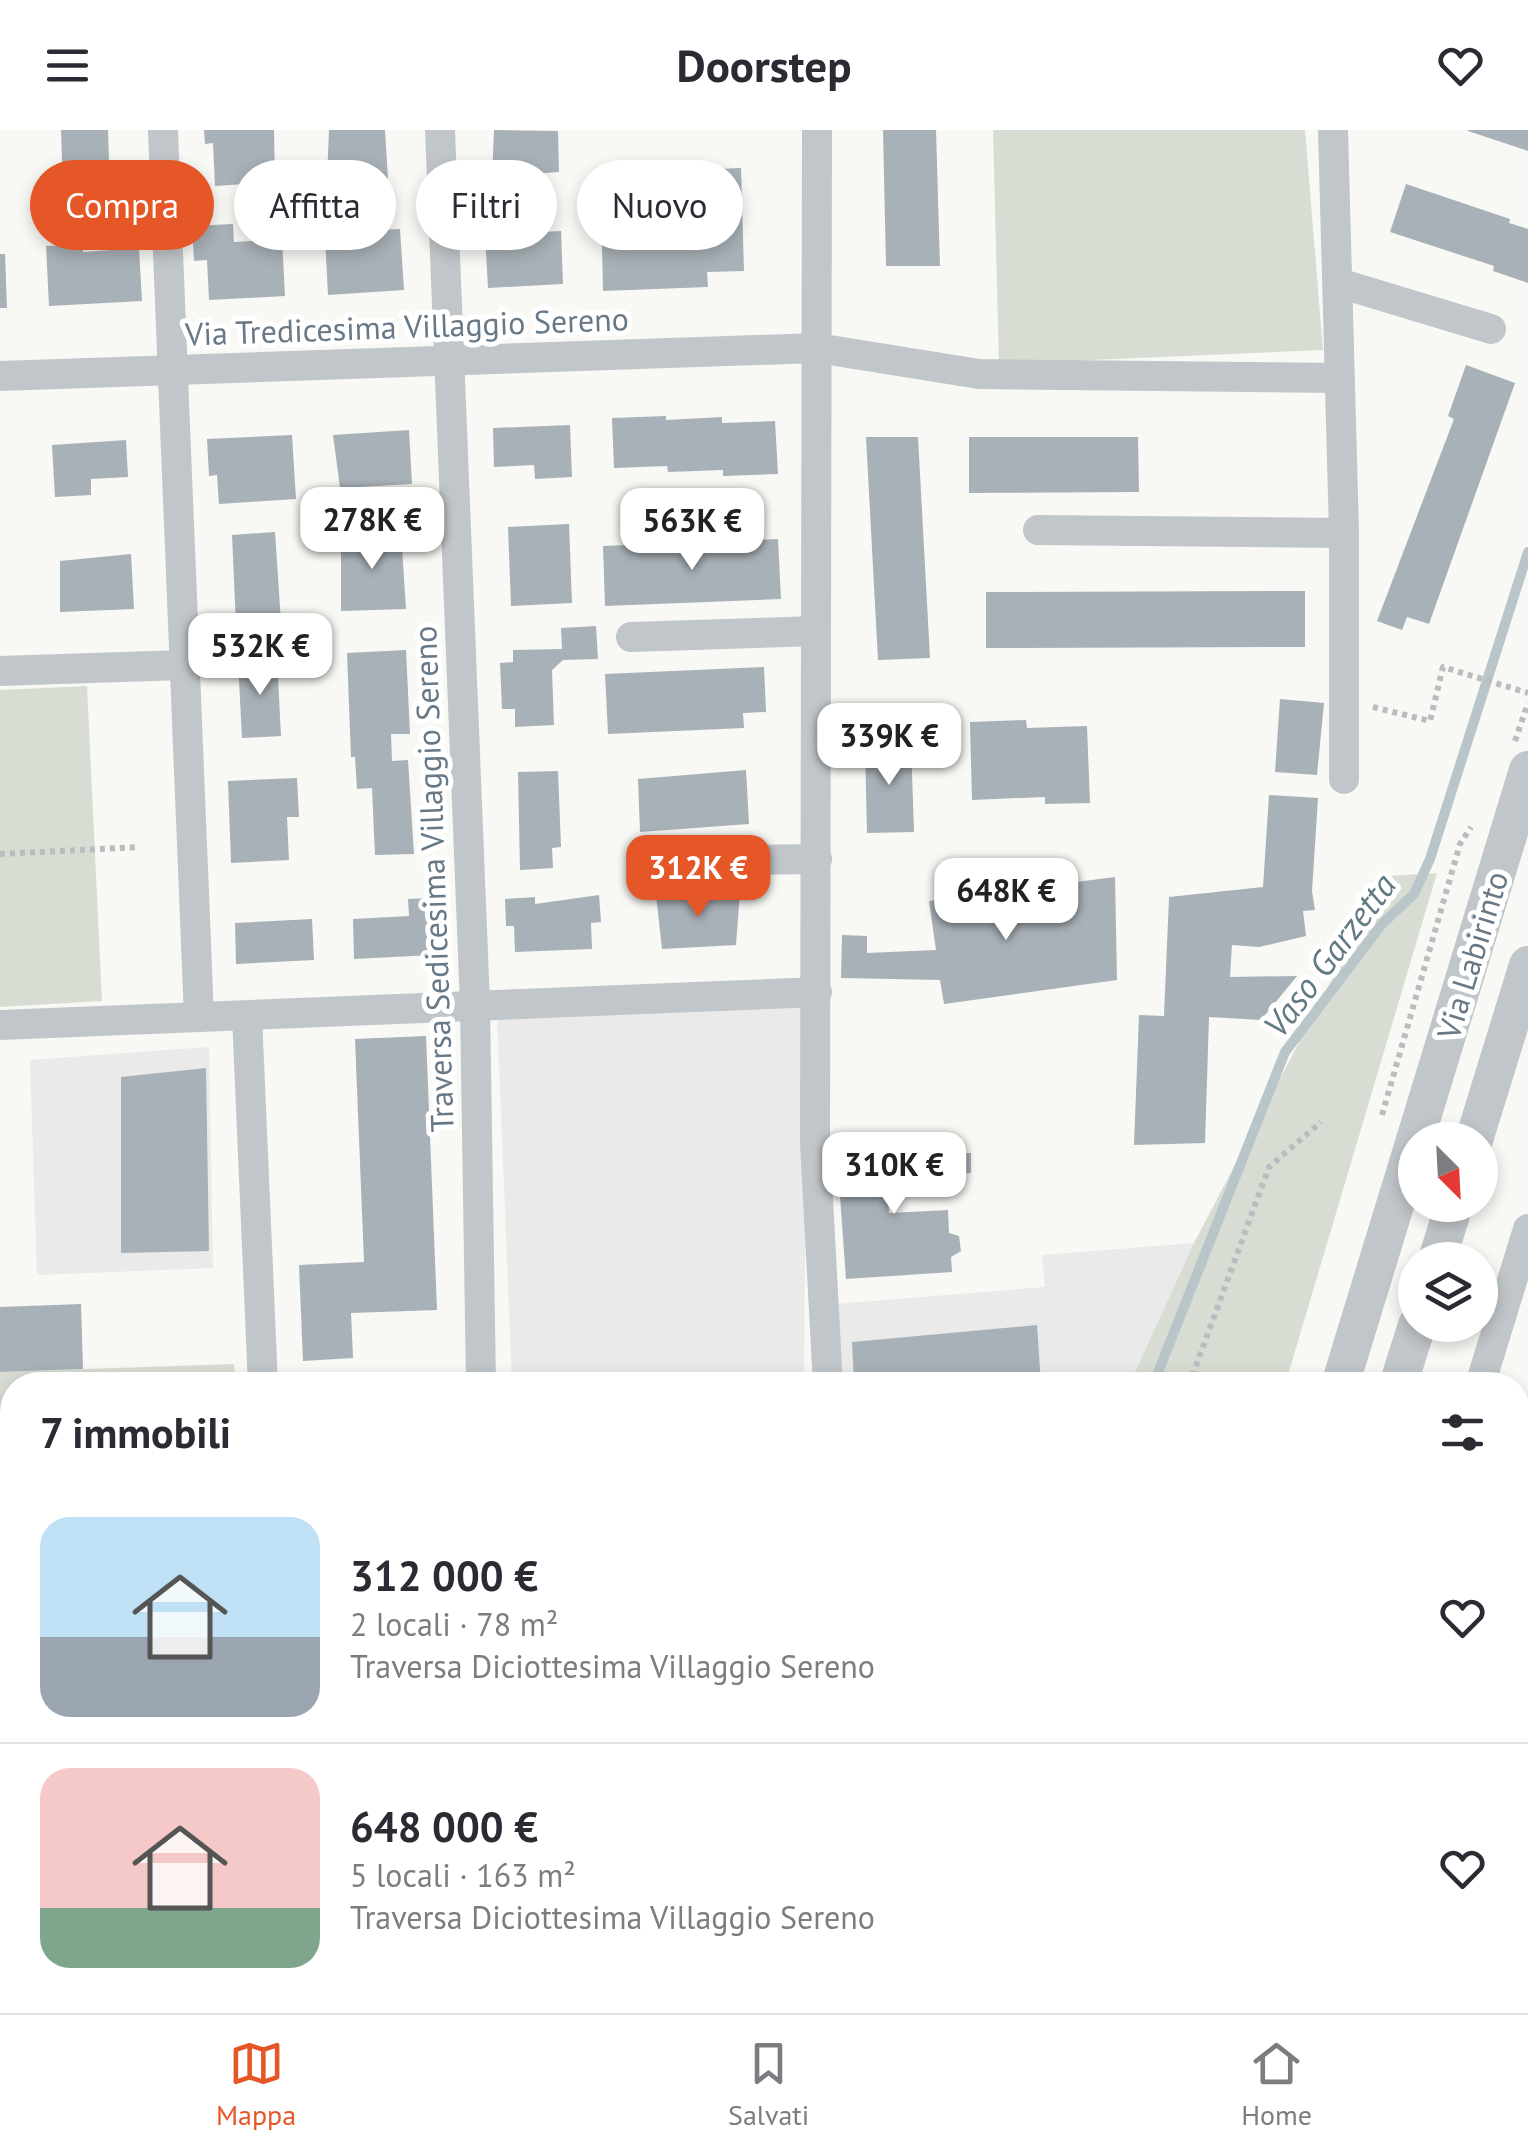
<!DOCTYPE html>
<html lang="it">
<head>
<meta charset="utf-8">
<style>
  body { margin:0; font-family:"PT Sans",sans-serif; background:#f7f7f7; color:#2b2b33; height:100vh; display:flex; flex-direction:column; font-size:38px; white-space:nowrap }
  * { box-sizing:border-box; margin:0 }
  p { font-size:32px; color:#7c7c81 }
  .icon { flex:none; width:55px; height:55px; fill:none; stroke:currentColor; stroke-width:2; stroke-linecap:round; stroke-linejoin:round }
  .map { position:relative; flex:1; overflow:hidden }
  .drawer { position:absolute; left:0px; top:1242px; width:1530px; height:642px; display:flex; flex-direction:column; background:#fff; border-radius:40px 40px 0 0; box-shadow:0 5px 15px #0003 }
  .drawer>* { flex:none }
  .guide { position:absolute; left:30px; top:30px; width:1000px; height:90px; display:flex; gap:20px }
  .needle { width:65px; rotate:156deg }
  .controls { position:absolute; left:1398px; top:992px; display:grid; gap:20px }
  .controls a { display:grid; place-items:center; width:100px; height:100px; border-radius:50%; background:#fff; box-shadow:0 5px 15px #0003; font-size:50px }
  .price { position:absolute; translate:-50% -85px; padding:0 22px; border-radius:20px; background:#fff; color:#222; font-size:32px; line-height:65px; filter:drop-shadow(0 2px 5px #0008) }
  .price::after { content:''; position:absolute; left:50%; top:60px; width:30px; height:22px; margin-left:-15px; background:inherit; clip-path:polygon(0 0,100% 0,50% 100%) }
  .price.active { background:#e65728; color:#fff }
  ul { padding:0; list-style:none }
  li { display:flex; align-items:center; gap:30px; height:250px; padding:0 40px }
  li+li { border-top:2px solid #e1e1e2 }
  li span { display:grid; place-items:center; flex:none; width:280px; height:200px; border-radius:30px; color:#555 }
  li>.icon { margin-inline-start:auto }
  span .icon { width:120px; height:120px; fill:#fffc; stroke-width:1 }
  li b { font-size:42px }
  h2 { display:flex; justify-content:space-between; align-items:center; height:120px; padding:0 40px; font-size:42px }
  .tag { padding:0 35px; border-radius:45px; background:#fff; box-shadow:0 5px 15px #0003; font-size:35px; line-height:90px }
  .tag.active { background:#e65728; color:#fff }
  header { display:flex; justify-content:space-between; align-items:center; height:130px; padding:0 40px; background:#fff; font-size:45px; font-weight:700 }
  .menu { display:flex; justify-content:space-around; align-items:center; height:140px; border-top:2px solid #e1e1e2; background:#fff; font-size:28px; color:#7c7c81 }
  .menu a { display:grid; justify-items:center; gap:5px }
  .menu .active { color:#e65728 }
  .map>svg:first-child { display:block }
  .built { fill:#e9eae9 }
  .green { fill:#d8ddd4 }
  .lines { fill:none; stroke-linecap:round; stroke-linejoin:round }
  .stream { stroke:#bac5ca; stroke-width:10 }
  .building { fill:#a8b1b7 }
  .path { stroke:#b9bdc0; stroke-width:6; stroke-dasharray:5 5; stroke-linecap:butt }
  .service { stroke:#c1c6ca; stroke-width:15 }
  .minor { stroke:#c1c6ca; stroke-width:30 }
  .tertiary { stroke:#c1c6ca; stroke-width:38 }
  .labels { text-anchor:middle; dominant-baseline:central; stroke-width:10; stroke-linejoin:round; paint-order:stroke }
  .street-label { font-size:32px; fill:#677887; stroke:#fff }
  .water-label { font-size:35px; font-style:italic; fill:#637983; stroke:#fff }
</style>
</head>
<body>
<header><svg class="icon" aria-label="menu" viewBox="0 0 24 24"><path d="M4 6h16M4 12h16M4 18h16"/></svg>Doorstep<svg class="icon" aria-label="heart" viewBox="0 0 24 24"><path d="M12 20l-8-8c-3-5 5-10 8-4 3-6 11-1 8 4z"/></svg></header>
<div class="map">
<svg width="1528" height="1883" viewBox="0 0 1528 1883">
  <rect width="100%" height="100%" fill="#f8f8f5"/>
  <!-- built -->
  <g class="built">
    <path d="M807 872 804 1255H512L497 883Z"/>
    <path d="M209 917 213 1138 37 1145 30 930Z"/>
    <path d="M1194 1113 1129 1255H843L836 1174 1045 1157 1042 1125Z"/>
  </g>
  <!-- green -->
  <g class="green">
    <path d="M993 0H1305L1323 220 999 234Z"/>
    <path d="M87 556 102 871 0 877V560Z"/>
    <path d="M1437 743 1285 1255H1129L1194 1113 1386 746Z"/>
    <path d="M234 1234 235 1255H12V1721L0 1722V1242Z"/>
    <path d="M908 1872 1024 1873 1044 1883H907Z"/>
  </g>
  <g class="lines">
    <!-- stream -->
    <g class="stream">
      <path d="M1153 1255 1285 922 1382 794 1414 764 1430 729 1528 422"/>
      <path d="M925 1883 928 1872"/>
    </g>
  </g>
  <!-- building -->
  <g class="building">
    <path d="M61 0H108L110 61 63 62Z"/>
    <path d="M204 0H274L275 52 215 56 213 13 205 14Z"/>
    <path d="M329 0H385L388 49 327 50Z"/>
    <path d="M494 0 558 1 559 42 492 47Z"/>
    <path d="M883 0H936L940 136H886Z"/>
    <path d="M1468 0H1528V21L1468 1Z"/>
    <path d="M741 38 744 141 707 142 708 157 603 161 602 115 697 112 694 40Z"/>
    <path d="M1406 54 1510 89 1509 93 1528 99V153L1493 141 1494 136 1390 102Z"/>
    <path d="M345 87 347 119 364 118 363 101 400 99 404 160 328 165 324 88Z"/>
    <path d="M233 94 234 112 282 109 285 166 209 170 207 130 194 131 192 96Z"/>
    <path d="M561 101 563 154 488 158 485 105Z"/>
    <path d="M83 114V122L139 118 142 171 49 176 46 116Z"/>
    <path d="M0 124H5L7 178H0Z"/>
    <path d="M1466 235 1515 253 1429 494 1407 487 1402 500 1377 491 1454 289 1448 286Z"/>
    <path d="M666 286V290L722 287V293L775 291 778 344 723 346V340L668 342 667 336 614 338 612 288Z"/>
    <path d="M570 295 572 347 535 349 534 335 494 337 493 298Z"/>
    <path d="M409 300 412 354 340 358 333 305Z"/>
    <path d="M292 305 296 369 219 374 217 345 209 346 207 309Z"/>
    <path d="M866 307H918L930 528 878 530Z"/>
    <path d="M969 307H1138L1139 362 969 363Z"/>
    <path d="M126 310 128 347 91 349V365L55 367 52 315Z"/>
    <path d="M569 394 572 473 511 476 508 397Z"/>
    <path d="M275 402 281 492 236 495 232 405Z"/>
    <path d="M401 402 406 479 341 481V405Z"/>
    <path d="M778 409 781 469 605 476 603 416Z"/>
    <path d="M131 424 134 479 60 482V431Z"/>
    <path d="M1305 461V517L986 518V462Z"/>
    <path d="M596 496 598 529 563 530 552 540 554 595 515 597V579H502L500 533 513 532V520L562 519 561 498Z"/>
    <path d="M406 520 410 604H391L392 631 408 630 414 724 375 725 372 658 357 659 355 627H351L347 523Z"/>
    <path d="M277 529 281 606 242 608 238 531Z"/>
    <path d="M764 537 766 582 743 583 744 598 608 604 605 544Z"/>
    <path d="M1280 569 1324 573 1317 645 1275 642Z"/>
    <path d="M1026 590 1027 598 1087 596 1090 673 1045 674V667L972 670 970 592Z"/>
    <path d="M911 613 914 702 867 703 865 614Z"/>
    <path d="M746 640 749 694 640 702 638 649Z"/>
    <path d="M558 641 561 717 552 718 553 738 520 740 518 642Z"/>
    <path d="M297 648 299 687H287L289 730 231 733 228 651Z"/>
    <path d="M1269 665 1318 668 1312 761 1315 780 1303 781 1306 806 1259 817 1232 815 1230 847 1297 846 1261 890 1209 887 1205 1013 1134 1015 1139 885 1164 886 1169 767 1263 757Z"/>
    <path d="M1115 747 1117 850 944 874 940 850 841 848 842 805 867 806V823L936 820 929 771Z"/>
    <path d="M740 762 736 815 662 819 656 765Z"/>
    <path d="M599 765 601 792 591 793 592 819 515 822 514 796H506L505 769 535 767V774Z"/>
    <path d="M433 768V825L354 829 353 789 409 786 408 769Z"/>
    <path d="M312 789 314 830 236 834 235 793Z"/>
    <path d="M426 906 437 1180 351 1183 353 1228 303 1231 299 1135 364 1132 355 909Z"/>
    <path d="M206 938 209 1121 121 1123V947Z"/>
    <path d="M971 1023V1043L887 1048 889 1083 948 1080 949 1103 959 1106 961 1121 951 1127 952 1142 846 1149 837 1025Z"/>
    <path d="M81 1174 83 1239 0 1242V1177Z"/>
    <path d="M1037 1195 1041 1255H854L852 1212Z"/>
    <path d="M12 1789V1847L0 1848V1790Z"/>
  </g>
  <g class="lines">
    <!-- path -->
    <g class="path">
      <path d="M1373 577 1430 591 1443 537 1528 563"/>
      <path d="M1515 611 1528 573"/>
      <path d="M0 724 138 717"/>
      <path d="M1382 985 1460 714 1471 697"/>
      <path d="M1189 1255 1269 1037 1321 992"/>
      <path d="M954 1883 958 1872"/>
    </g>
    <!-- service -->
    <path class="service" d="M1518 1718H1528"/>
    <!-- minor -->
    <g class="minor">
      <path d="M163 0 199 887"/>
      <path d="M440 0 475 874 481 1255"/>
      <path d="M817 0 815 1013 828 1255"/>
      <path d="M1333 0 1344 403V649"/>
      <path d="M1339 153 1491 199"/>
      <path d="M0 246 817 218 979 244 1339 248"/>
      <path d="M1038 400 1344 403"/>
      <path d="M631 507 816 501"/>
      <path d="M0 541 183 535"/>
      <path d="M676 731 817 729"/>
      <path d="M247 886 263 1255"/>
      <path d="M0 895 817 862"/>
      <path d="M1480 1255 1528 1099"/>
      <path d="M339 1872 340 1883"/>
      <path d="M879 1872 880 1883"/>
      <path d="M1082 1872 1088 1883"/>
      <path d="M393 1883 602 1872"/>
      <path d="M1240 1883 1255 1872"/>
    </g>
    <!-- tertiary -->
    <g class="tertiary">
      <path d="M1415 1010 1528 640"/>
      <path d="M1474 1010 1528 835"/>
      <path d="M1437 1130 1454 1075"/>
      <path d="M1340 1255 1415 1010"/>
      <path d="M1398 1255 1417 1195"/>
      <path d="M1169 1883 1171 1872"/>
      <path d="M1227 1883 1229 1872"/>
    </g>
  </g>
  <g class="labels">
    <!-- street labels -->
    <g class="street-label">
      <text transform="translate(407 196) rotate(-2)">Via Tredicesima Villaggio Sereno</text>
      <text transform="translate(433 749) rotate(-92)">Traversa Sedicesima Villaggio Sereno</text>
      <text transform="translate(1472 825) rotate(-73)">Via Labirinto</text>
    </g>
    <!-- water labels -->
    <g class="water-label">
      <text transform="translate(1329 825) rotate(-53)">Vaso Garzetta</text>
    </g>
  </g>
</svg>
<div class="controls">
<a><svg class="needle" viewBox="-14 -14 28 28"><path d="M0-13l5 13h-10z" fill="#e53935"/><path d="M0 13l5-13h-10z" fill="#7c7c81"/></svg></a>
<a><svg class="icon" aria-label="layers" viewBox="0 0 24 24"><path d="M12 4l9 5-9 5-9-5zM3 14l9 5 9-5"/></svg></a>
</div>
<b class="price" style="left:372px;top:442px">278K €</b>
<b class="price" style="left:692px;top:443px">563K €</b>
<b class="price" style="left:260px;top:568px">532K €</b>
<b class="price" style="left:889px;top:658px">339K €</b>
<b class="price active" style="left:698px;top:790px">312K €</b>
<b class="price" style="left:1006px;top:813px">648K €</b>
<b class="price" style="left:894px;top:1087px">310K €</b>
<div class="guide">
<a class="tag active">Compra</a>
<a class="tag">Affitta</a>
<a class="tag">Filtri</a>
<a class="tag">Nuovo</a>
</div>
<section class="drawer">
<h2>7 immobili<svg class="icon" aria-label="filters" viewBox="0 0 24 24"><path d="M4 7h16M4 17h16"/><circle cx="9" cy="7" r="2"/><circle cx="15" cy="17" r="2"/></svg></h2>
<ul>
<li><span style="background:linear-gradient(#bfe0f5 60%,#9aa5b1 0)"><svg class="icon" aria-label="home" viewBox="0 0 24 24"><path d="M3 11l9-7 9 7M6 9v11h12V9"/></svg></span><div><b>312 000 €</b><p>2 locali · 78 m²</p><p>Traversa Diciottesima Villaggio Sereno</p></div><svg class="icon" aria-label="heart" viewBox="0 0 24 24"><path d="M12 20l-8-8c-3-5 5-10 8-4 3-6 11-1 8 4z"/></svg></li>
<li><span style="background:linear-gradient(#f6c9c9 70%,#7fa58c 0)"><svg class="icon" aria-label="home" viewBox="0 0 24 24"><path d="M3 11l9-7 9 7M6 9v11h12V9"/></svg></span><div><b>648 000 €</b><p>5 locali · 163 m²</p><p>Traversa Diciottesima Villaggio Sereno</p></div><svg class="icon" aria-label="heart" viewBox="0 0 24 24"><path d="M12 20l-8-8c-3-5 5-10 8-4 3-6 11-1 8 4z"/></svg></li>
</ul>
</section>
</div>
<nav class="menu">
<a class="active"><svg class="icon" aria-label="map" viewBox="0 0 24 24"><path d="M3 6l6-2 6 2 6-2v14l-6 2-6-2-6 2zM9 4v14M15 6v14"/></svg>Mappa</a>
<a><svg class="icon" aria-label="saved" viewBox="0 0 24 24"><path d="M7 4h10v16l-5-4-5 4z"/></svg>Salvati</a>
<a><svg class="icon" aria-label="home" viewBox="0 0 24 24"><path d="M3 11l9-7 9 7M6 9v11h12V9"/></svg>Home</a>
</nav>
</body>
</html>
